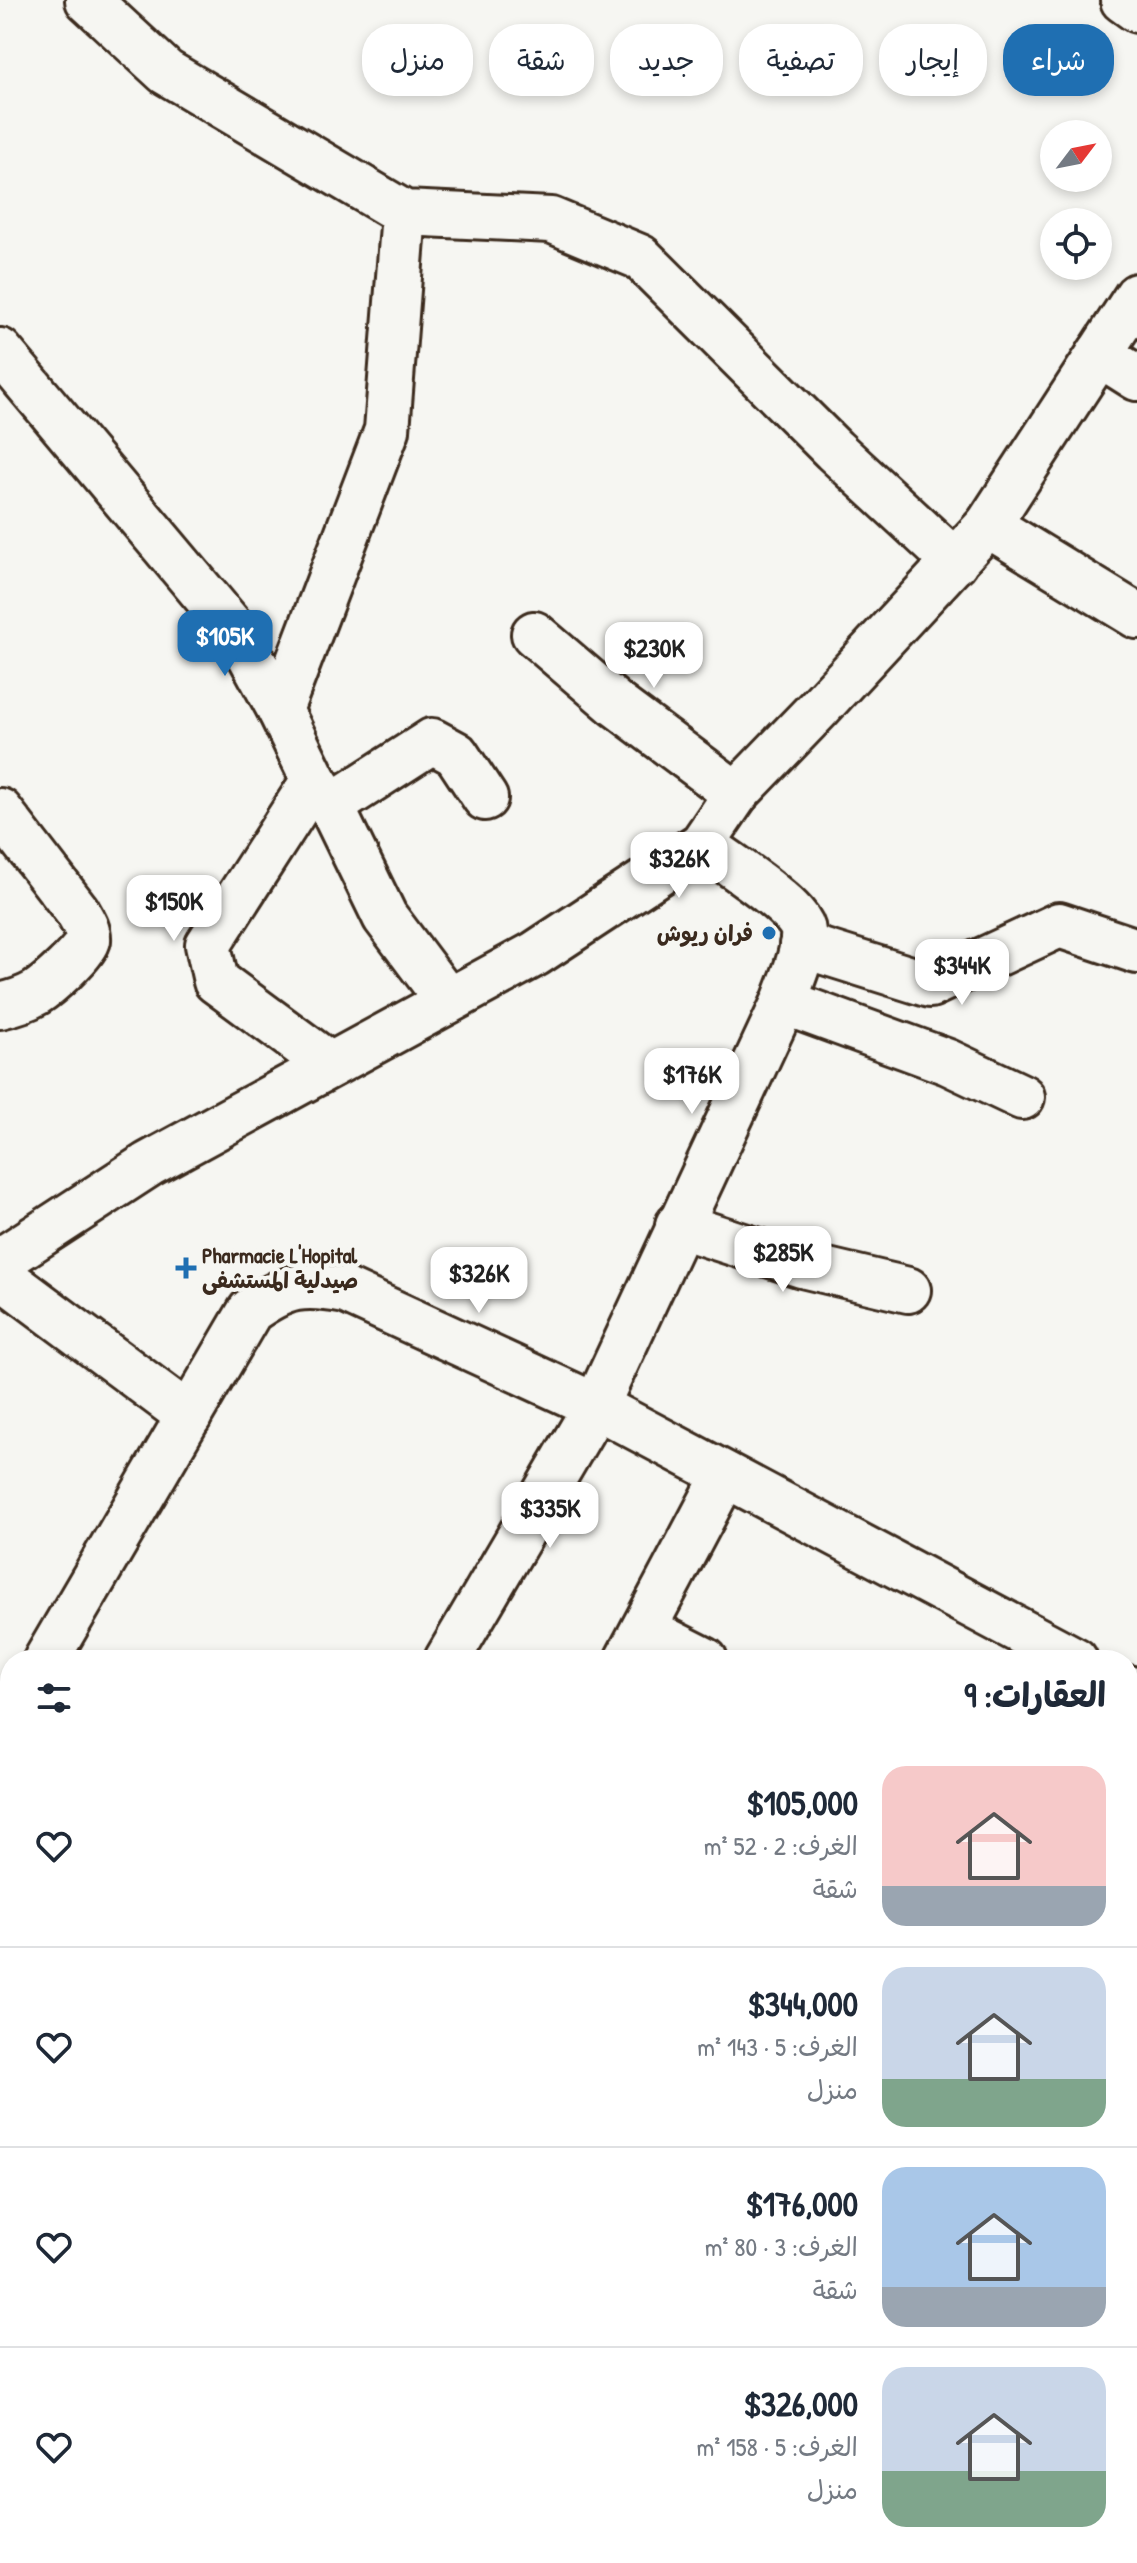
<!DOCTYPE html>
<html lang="ar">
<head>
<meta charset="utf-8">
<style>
  body { margin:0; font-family:"Patrick Hand","Playpen Sans Arabic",sans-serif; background:#f2f2f3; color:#1f2937; direction:rtl; height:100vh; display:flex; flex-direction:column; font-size:30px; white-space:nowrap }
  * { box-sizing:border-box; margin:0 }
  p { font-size:26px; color:#747a83 }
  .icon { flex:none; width:44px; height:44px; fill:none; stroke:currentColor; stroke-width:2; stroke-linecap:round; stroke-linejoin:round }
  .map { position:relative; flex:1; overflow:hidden; direction:ltr }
  .side { position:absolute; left:0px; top:1650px; width:1138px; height:914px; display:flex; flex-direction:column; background:#fff; border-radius:32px 32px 0 0; box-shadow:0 4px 12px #0003; direction:rtl }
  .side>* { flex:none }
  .guide { position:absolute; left:24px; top:24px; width:1090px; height:72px; direction:rtl; display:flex; gap:16px }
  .needle { width:52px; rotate:58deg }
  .fabs { position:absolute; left:1040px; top:120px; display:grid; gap:16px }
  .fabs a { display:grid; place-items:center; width:72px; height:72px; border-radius:50%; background:#fff; box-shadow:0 4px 12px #0003; font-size:40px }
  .price { position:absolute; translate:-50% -68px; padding:0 18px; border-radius:16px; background:#fff; color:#222; font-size:26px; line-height:52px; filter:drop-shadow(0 2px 4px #0008) }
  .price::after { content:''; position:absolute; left:50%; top:48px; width:24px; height:18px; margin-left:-12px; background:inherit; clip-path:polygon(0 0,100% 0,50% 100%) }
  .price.current { background:#1f6fb2; color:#fff }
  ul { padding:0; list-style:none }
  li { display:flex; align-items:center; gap:24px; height:200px; padding:0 32px }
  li+li { border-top:2px solid #e0e1e3 }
  li span { display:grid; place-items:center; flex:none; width:224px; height:160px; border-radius:24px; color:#555 }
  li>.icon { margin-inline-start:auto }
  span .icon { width:96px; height:96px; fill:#fffc; stroke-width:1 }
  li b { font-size:34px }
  h2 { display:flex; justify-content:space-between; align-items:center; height:96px; padding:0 32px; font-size:34px }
  .pill { padding:0 28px; border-radius:32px; background:#fff; box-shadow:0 4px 12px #0003; font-size:28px; line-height:72px }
  .pill.current { background:#1f6fb2; color:#fff }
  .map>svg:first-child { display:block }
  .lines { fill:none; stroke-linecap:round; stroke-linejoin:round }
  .minor-casing { stroke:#3b2a1e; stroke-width:50 }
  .minor { stroke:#f6f6f2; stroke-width:44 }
  .poi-dot { fill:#1f6fb2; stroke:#f6f6f2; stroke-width:3 }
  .labels { text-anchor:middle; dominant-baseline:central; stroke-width:8; stroke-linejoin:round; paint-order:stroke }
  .poi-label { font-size:22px; font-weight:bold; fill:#3b2a1e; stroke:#f6f6f2; text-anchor:end }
</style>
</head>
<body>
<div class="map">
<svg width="1137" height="2563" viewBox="0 0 1137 2563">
  <rect width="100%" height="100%" fill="#f6f6f2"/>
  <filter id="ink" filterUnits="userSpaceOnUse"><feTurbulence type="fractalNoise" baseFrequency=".0125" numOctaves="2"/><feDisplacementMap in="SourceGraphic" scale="16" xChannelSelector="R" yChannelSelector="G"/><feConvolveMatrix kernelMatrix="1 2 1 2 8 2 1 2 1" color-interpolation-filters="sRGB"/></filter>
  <g filter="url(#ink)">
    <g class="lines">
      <defs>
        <g id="minor">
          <path d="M88 0 166 72 404 213 551 220 640 257 834 450 955 562"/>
          <path d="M1123 0 1137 10"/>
          <path d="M0 351 240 637 280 710 314 780 331 806 385 917 448 1001"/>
          <path d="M1099 354 1137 378"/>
          <path d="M988 525 1137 616"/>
          <path d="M534 634 617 705 736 794"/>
          <path d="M280 710 387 430 404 213"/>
          <path d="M314 780 208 945 216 981 330 1065"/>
          <path d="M331 806 432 741 456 754 485 798"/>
          <path d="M0 811 77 911C81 919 89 929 88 940 86 952 47 986 36 993 24 1000 13 1003 0 1006"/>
          <path d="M802 945 930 985 1059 925 1137 951"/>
          <path d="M784 1002 948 1062 1022 1097"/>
          <path d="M678 1225 802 1265 908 1290"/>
          <path d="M0 1261 149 1164 535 954 702 844 736 794 818 709 988 525 1137 296"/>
          <path d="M0 1275 189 1416"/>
          <path d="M644 1629 705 1660"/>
          <path d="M46 1660 250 1311C286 1285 303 1283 346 1291L596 1406 1075 1660"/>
          <path d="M447 1660 596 1406 784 1002C791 981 805 954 803 931 802 909 722 859 702 844"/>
          <path d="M627 1660 725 1475"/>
          <path d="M1128 1688 1137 1693"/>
          <path d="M0 1739 10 1722"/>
          <path d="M1128 1879 1137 1884"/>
          <path d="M0 1910 10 1916"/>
          <path d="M1128 1993 1137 1975"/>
          <path d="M1128 2225 1137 2229"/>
          <path d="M0 2341 10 2360"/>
          <path d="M0 2513 10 2544"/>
          <path d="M48 2554V2563"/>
          <path d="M382 2554 401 2563"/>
          <path d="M573 2563 577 2554"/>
        </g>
      </defs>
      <!-- minor casing -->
      <use href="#minor" class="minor-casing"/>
      <!-- minor -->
      <use href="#minor" class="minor"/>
    </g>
  </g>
  <!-- markers -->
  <g class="poi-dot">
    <circle cx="769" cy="933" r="8"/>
    <path d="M182 1256h8v8h8v8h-8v8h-8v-8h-8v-8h8z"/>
  </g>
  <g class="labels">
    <!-- poi labels -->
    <g class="poi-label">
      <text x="753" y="933">فران ريوش</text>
      <text x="202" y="1255" text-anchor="start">Pharmacie L'Hopital<tspan x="202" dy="25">صيدلية المستشفى</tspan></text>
    </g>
  </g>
</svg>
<div class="fabs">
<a><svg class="needle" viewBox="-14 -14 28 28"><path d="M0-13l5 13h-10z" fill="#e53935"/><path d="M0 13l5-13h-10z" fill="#747a83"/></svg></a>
<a><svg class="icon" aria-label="locate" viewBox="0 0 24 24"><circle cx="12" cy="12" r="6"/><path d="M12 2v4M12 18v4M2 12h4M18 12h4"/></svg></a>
</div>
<b class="price current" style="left:225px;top:678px">$105K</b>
<b class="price" style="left:654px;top:690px">$230K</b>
<b class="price" style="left:679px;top:900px">$326K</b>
<b class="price" style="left:174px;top:943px">$150K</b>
<b class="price" style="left:962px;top:1007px">$344K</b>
<b class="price" style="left:692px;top:1116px">$176K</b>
<b class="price" style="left:783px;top:1294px">$285K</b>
<b class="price" style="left:479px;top:1315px">$326K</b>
<b class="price" style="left:550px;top:1550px">$335K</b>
<div class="guide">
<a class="pill current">شراء</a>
<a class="pill">إيجار</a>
<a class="pill">تصفية</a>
<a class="pill">جديد</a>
<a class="pill">شقة</a>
<a class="pill">منزل</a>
</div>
<section class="side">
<h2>العقارات: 9<svg class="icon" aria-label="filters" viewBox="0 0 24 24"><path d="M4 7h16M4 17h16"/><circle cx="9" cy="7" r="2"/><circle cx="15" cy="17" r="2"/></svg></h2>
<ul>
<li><span style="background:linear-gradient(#f6c9c9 75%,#9aa5b1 0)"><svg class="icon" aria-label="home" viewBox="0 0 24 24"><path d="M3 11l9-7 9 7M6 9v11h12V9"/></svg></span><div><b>$105,000</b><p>الغرف: 2 · 52 m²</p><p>شقة</p></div><svg class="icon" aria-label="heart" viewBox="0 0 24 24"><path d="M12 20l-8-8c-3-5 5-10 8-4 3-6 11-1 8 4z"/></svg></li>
<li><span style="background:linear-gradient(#c9d6e8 70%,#7fa58c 0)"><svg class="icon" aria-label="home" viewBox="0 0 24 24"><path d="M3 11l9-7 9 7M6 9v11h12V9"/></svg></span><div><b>$344,000</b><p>الغرف: 5 · 143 m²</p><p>منزل</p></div><svg class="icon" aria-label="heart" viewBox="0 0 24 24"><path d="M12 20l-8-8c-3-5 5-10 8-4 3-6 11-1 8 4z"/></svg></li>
<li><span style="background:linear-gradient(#a9c7e8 75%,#9aa5b1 0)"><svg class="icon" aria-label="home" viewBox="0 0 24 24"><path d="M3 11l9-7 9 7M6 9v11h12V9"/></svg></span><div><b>$176,000</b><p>الغرف: 3 · 80 m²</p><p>شقة</p></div><svg class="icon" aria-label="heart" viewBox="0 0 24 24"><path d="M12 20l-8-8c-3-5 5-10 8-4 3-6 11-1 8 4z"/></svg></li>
<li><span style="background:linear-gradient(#c9d6e8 65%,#7fa58c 0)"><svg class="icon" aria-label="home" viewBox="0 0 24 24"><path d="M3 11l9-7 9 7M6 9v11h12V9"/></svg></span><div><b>$326,000</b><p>الغرف: 5 · 158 m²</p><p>منزل</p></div><svg class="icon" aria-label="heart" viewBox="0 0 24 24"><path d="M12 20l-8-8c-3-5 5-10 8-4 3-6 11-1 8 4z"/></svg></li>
</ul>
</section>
</div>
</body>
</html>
